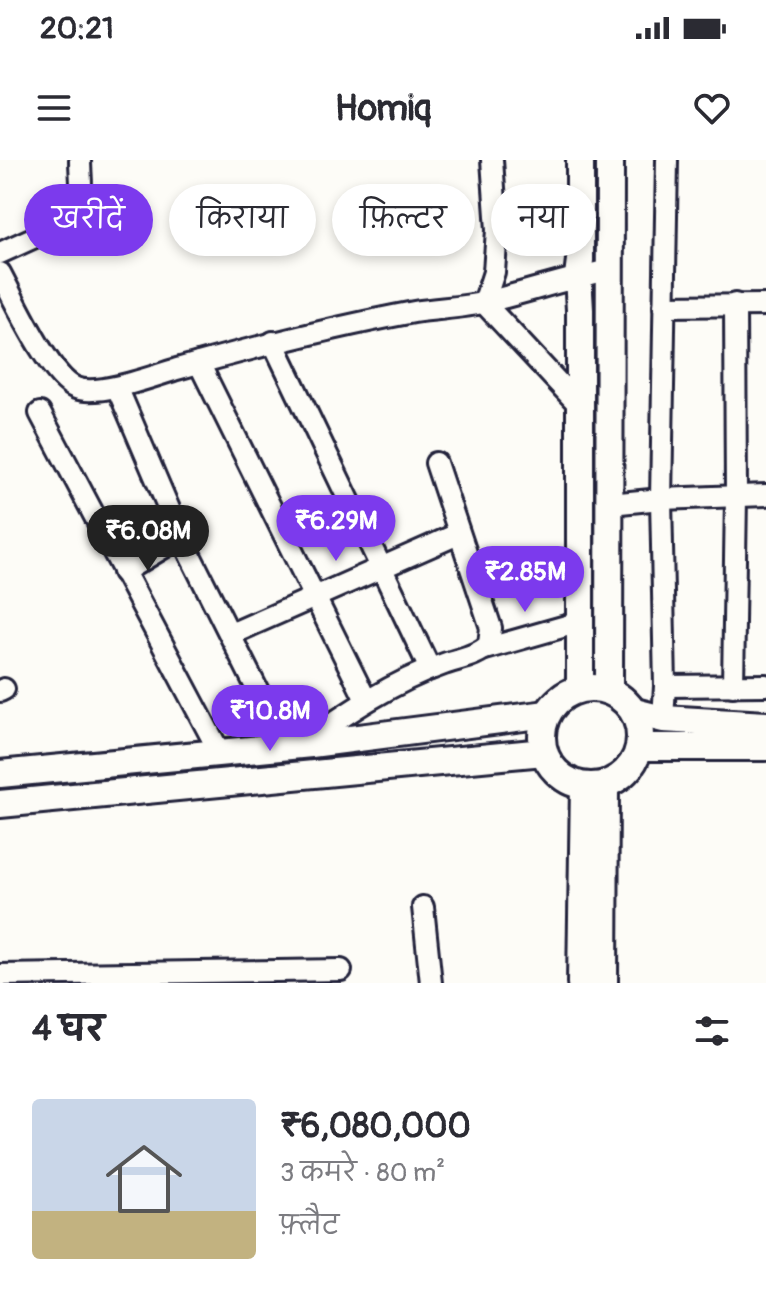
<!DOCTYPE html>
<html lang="hi">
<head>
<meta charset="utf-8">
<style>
  body { margin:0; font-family:Pangolin,"Playpen Sans Deva",sans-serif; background:#f2f2f3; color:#2b2b33; height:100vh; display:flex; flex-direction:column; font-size:30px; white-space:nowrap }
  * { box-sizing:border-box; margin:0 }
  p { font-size:26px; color:#7c7c81 }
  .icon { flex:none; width:44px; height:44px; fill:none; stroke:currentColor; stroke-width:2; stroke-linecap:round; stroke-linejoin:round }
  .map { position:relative; height:823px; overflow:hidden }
  .details { display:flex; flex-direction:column; background:#fff; flex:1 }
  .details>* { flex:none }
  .guide { position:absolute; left:24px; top:24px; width:718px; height:72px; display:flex; gap:16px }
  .price { position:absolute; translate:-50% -68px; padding:0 18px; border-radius:28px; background:#7c3aed; color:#fff; font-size:26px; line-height:52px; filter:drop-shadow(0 2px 4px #0008) }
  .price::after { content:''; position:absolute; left:50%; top:48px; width:24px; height:18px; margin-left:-12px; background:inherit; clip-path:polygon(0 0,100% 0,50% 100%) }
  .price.selected { background:#222; color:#fff }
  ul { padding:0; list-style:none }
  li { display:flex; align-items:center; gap:24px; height:200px; padding:0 32px }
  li+li { border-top:2px solid #e1e1e2 }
  li span { display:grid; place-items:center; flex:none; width:224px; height:160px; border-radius:8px; color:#555 }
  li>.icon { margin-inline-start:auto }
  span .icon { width:96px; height:96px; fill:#fffc; stroke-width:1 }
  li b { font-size:34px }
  h2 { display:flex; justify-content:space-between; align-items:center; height:96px; padding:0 32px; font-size:34px }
  .tag { padding:0 28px; border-radius:36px; background:#fff; box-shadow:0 4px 12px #0003; font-size:28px; line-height:72px }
  .tag.selected { background:#7c3aed; color:#fff }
  .status { display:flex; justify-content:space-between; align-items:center; height:56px; padding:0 40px; background:#fff; direction:ltr }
  .status svg { height:22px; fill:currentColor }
  header { display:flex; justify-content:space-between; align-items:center; height:104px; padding:0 32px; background:#fff; font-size:36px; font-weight:800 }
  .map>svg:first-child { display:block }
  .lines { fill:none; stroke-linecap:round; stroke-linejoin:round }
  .minor-casing { stroke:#22223b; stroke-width:26 }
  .major-casing { stroke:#22223b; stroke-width:32 }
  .minor { stroke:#fdfcf7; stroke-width:20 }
  .major { stroke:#fdfcf7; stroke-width:26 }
</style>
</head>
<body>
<div class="status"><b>20:21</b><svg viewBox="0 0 49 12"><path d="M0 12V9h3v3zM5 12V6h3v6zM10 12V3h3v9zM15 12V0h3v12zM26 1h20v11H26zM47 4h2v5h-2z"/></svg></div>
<header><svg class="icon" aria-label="menu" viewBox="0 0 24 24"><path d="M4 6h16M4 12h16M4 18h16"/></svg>Homiq<svg class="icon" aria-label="heart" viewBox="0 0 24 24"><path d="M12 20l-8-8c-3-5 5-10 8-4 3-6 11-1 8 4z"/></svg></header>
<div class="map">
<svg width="766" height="823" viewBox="0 0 766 823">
  <rect width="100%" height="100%" fill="#fdfcf7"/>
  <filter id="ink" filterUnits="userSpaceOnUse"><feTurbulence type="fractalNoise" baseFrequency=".0125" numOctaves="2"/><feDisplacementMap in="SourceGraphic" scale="16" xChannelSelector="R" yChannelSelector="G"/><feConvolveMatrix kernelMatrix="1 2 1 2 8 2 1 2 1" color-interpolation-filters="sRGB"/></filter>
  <g filter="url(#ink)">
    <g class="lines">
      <defs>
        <g id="minor">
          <path d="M492 0 497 70 494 112 484 143 580 246"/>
          <path d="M0 93 70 61C86 46 80 21 80 0"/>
          <path d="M0 113C14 139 50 218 76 228 98 237 154 216 177 209 255 187 334 167 414 152 438 148 463 148 486 142 528 132 568 118 610 110"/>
          <path d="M664 146 766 145"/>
          <path d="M273 182 430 509"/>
          <path d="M199 203 366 540"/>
          <path d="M117 227 181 377 285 585"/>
          <path d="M40 253 220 593"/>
          <path d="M610 344 661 339 766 335"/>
          <path d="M123 412 181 377"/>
          <path d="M231 474 458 374"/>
          <path d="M485 489 580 462"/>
          <path d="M665 526 766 525"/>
          <path d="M733 526 736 336 735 144"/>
          <path d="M0 531 4 529"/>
          <path d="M663 559 665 526 661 339 667 0"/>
          <path d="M302 584C347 553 392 522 444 504 458 499 479 496 489 484L491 468 436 303"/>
          <path d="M423 747 431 823"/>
          <path d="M0 815 341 810"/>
        </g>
        <g id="major">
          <path d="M580 0V100L578 116 580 150V528"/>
          <circle cx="591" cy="577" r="49"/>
          <path d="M609 530 610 0"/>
          <path d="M635 552 663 559 766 565"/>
          <path d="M640 587H766"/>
          <path d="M0 614 311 584 547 554"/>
          <path d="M0 644 544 592"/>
          <path d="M581 823 584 626"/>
          <path d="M604 823 605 624"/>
        </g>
      </defs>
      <!-- minor casing -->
      <use href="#minor" class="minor-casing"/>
      <!-- major casing -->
      <use href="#major" class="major-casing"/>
      <!-- minor -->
      <use href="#minor" class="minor"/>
      <!-- major -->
      <use href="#major" class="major"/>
    </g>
  </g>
</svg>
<b class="price" style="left:336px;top:403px">₹6.29M</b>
<b class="price selected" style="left:148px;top:413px">₹6.08M</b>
<b class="price" style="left:525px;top:454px">₹2.85M</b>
<b class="price" style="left:270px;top:593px">₹10.8M</b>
<div class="guide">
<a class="tag selected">खरीदें</a>
<a class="tag">किराया</a>
<a class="tag">फ़िल्टर</a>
<a class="tag">नया</a>
</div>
</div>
<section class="details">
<h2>4 घर<svg class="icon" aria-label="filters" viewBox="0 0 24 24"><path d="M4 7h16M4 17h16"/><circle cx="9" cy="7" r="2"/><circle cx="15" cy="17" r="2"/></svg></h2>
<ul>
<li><span style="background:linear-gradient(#c9d6e8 70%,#c2b280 0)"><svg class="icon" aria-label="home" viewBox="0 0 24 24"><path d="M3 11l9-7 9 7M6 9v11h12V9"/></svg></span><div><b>₹6,080,000</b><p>3 कमरे · 80 m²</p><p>फ़्लैट</p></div></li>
</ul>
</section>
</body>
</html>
